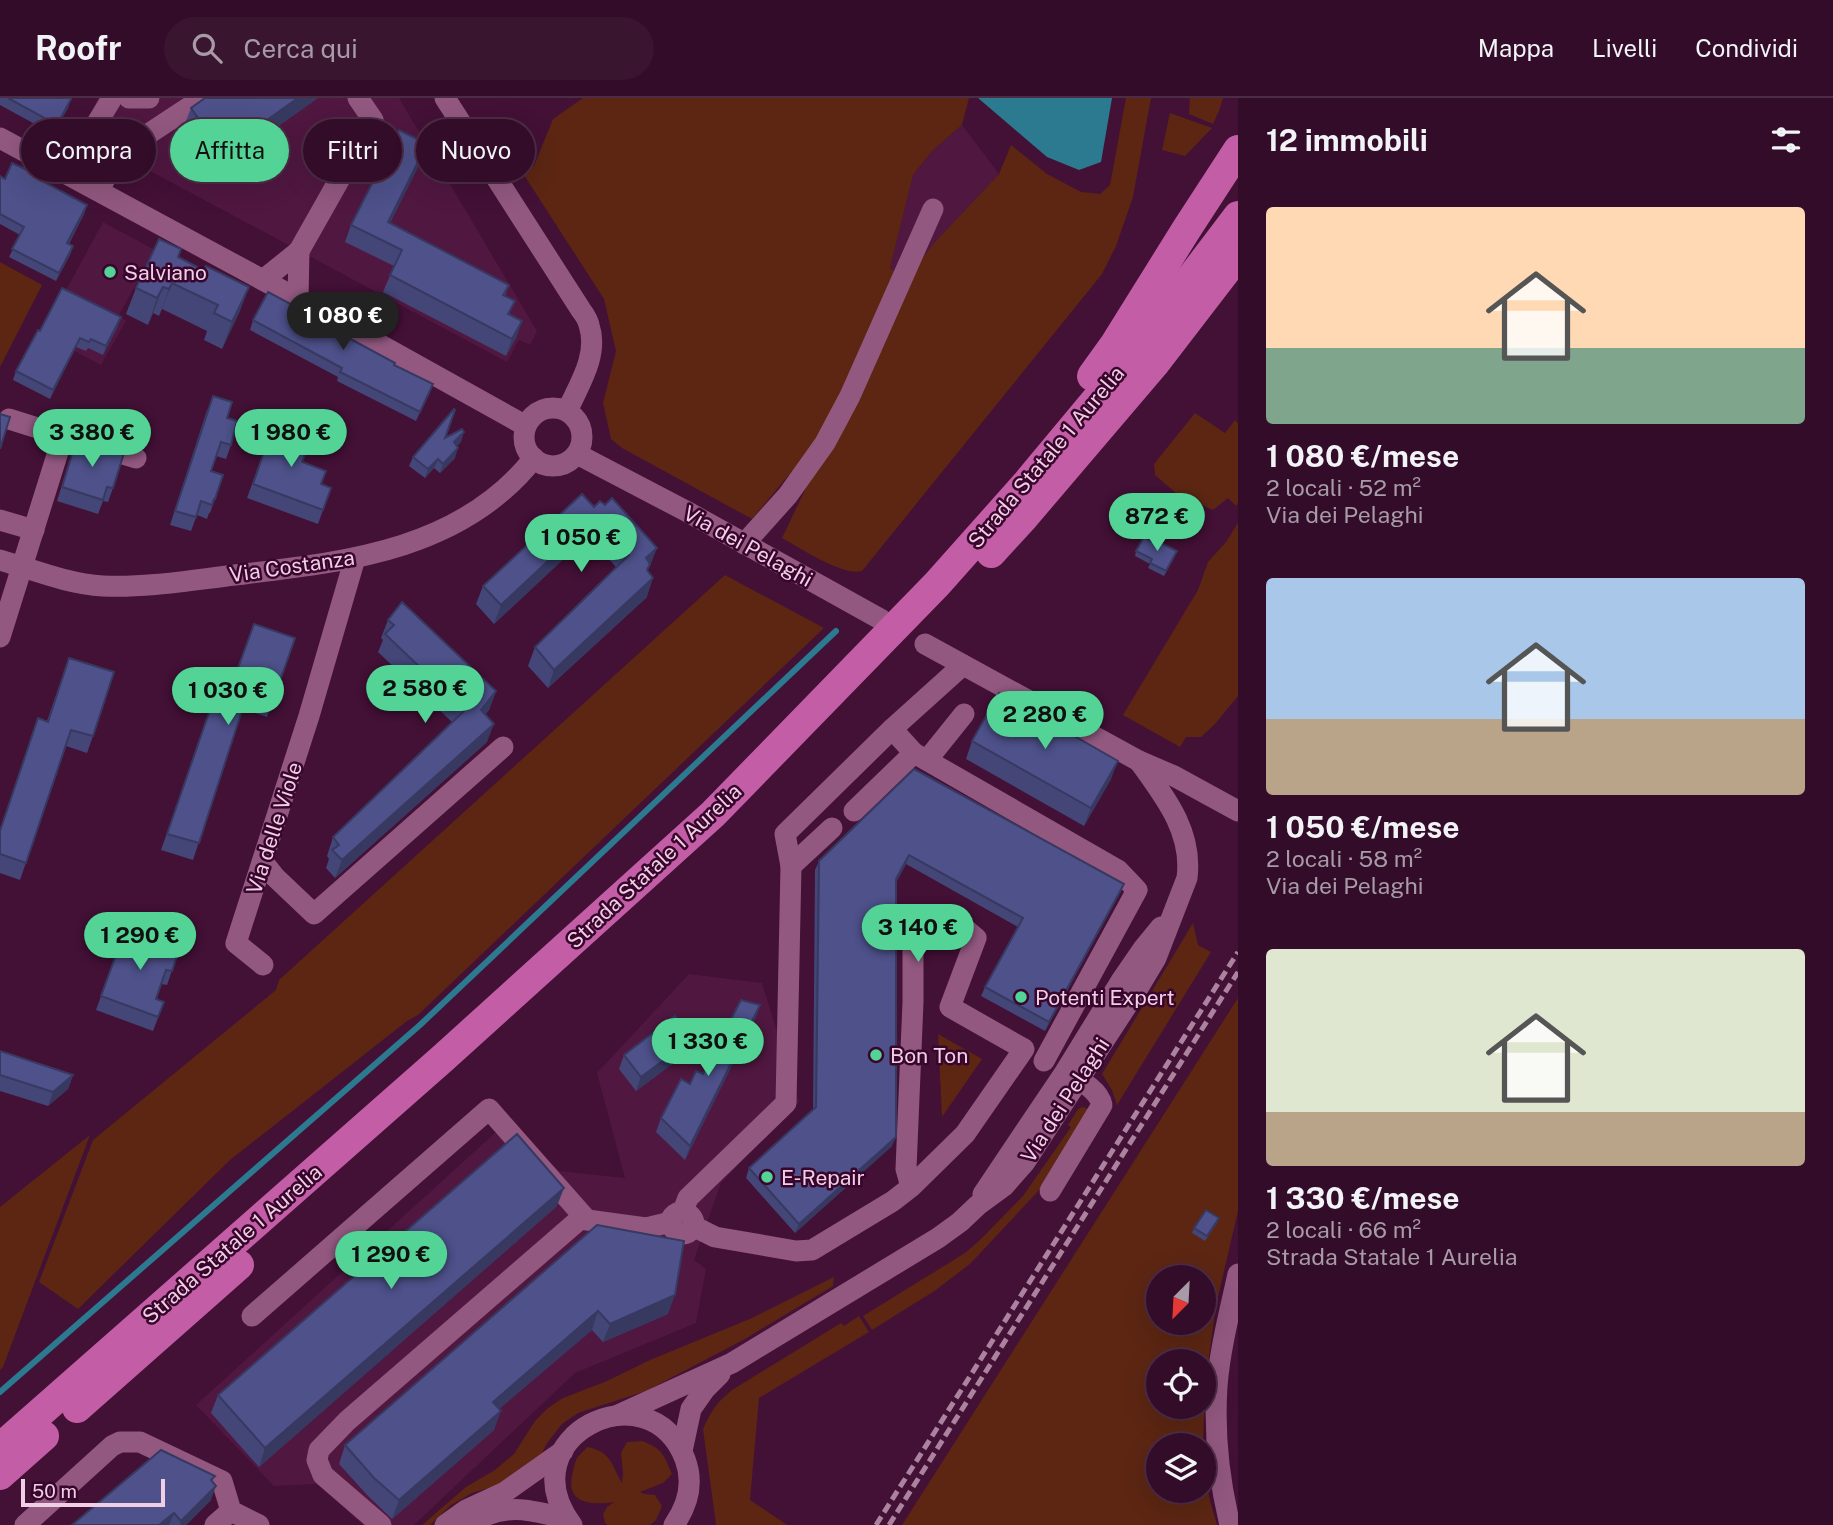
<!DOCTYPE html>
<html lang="it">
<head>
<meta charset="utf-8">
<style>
  body { margin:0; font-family:"Public Sans",sans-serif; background:#3a1530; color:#f1f3f6; height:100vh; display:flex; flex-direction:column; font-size:26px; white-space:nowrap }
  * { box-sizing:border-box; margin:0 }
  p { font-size:23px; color:#a89ba8 }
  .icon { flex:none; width:38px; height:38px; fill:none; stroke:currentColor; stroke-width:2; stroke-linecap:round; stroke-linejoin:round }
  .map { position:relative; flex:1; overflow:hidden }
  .drawer { display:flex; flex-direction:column; background:#320c28; width:595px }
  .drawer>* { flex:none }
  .guide { position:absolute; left:21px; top:21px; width:665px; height:63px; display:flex; gap:14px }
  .needle { width:46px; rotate:204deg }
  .buttons { position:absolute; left:1146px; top:1167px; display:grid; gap:14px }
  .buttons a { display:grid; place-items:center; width:70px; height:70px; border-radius:50%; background:#320c28; box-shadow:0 7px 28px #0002,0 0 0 2px #4d2c45; font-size:35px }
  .scale { position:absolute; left:21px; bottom:18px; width:144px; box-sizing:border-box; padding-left:7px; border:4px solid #f0cfe4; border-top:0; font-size:19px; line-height:24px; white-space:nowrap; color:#f0cfe4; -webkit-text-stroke:5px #38052c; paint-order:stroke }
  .price { position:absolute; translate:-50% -60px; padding:0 16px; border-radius:24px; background:#53d396; color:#111; font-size:23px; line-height:46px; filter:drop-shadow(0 2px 4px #0008) }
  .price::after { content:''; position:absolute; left:50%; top:42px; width:21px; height:16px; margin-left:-10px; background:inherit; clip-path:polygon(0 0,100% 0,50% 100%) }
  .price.current { background:#222; color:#fff }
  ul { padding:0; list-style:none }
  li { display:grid; align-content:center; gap:14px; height:371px; padding:0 28px }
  li span { display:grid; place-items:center; height:217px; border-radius:7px; color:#555 }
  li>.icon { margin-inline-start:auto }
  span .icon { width:126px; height:126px; fill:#fffc; stroke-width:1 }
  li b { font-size:30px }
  h2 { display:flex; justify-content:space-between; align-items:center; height:84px; padding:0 28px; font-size:30px }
  .pill { padding:0 24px; border-radius:32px; background:#320c28; box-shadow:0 7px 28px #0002,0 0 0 2px #4d2c45; font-size:24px; line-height:63px }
  .pill.current { background:#53d396; color:#111 }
  header { display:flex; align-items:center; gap:42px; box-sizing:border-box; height:98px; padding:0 35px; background:#320c28; border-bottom:2px solid #4d2c45 }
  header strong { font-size:33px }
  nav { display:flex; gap:38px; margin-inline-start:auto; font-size:24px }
  .search { width:490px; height:63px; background:#3a1530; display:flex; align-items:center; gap:18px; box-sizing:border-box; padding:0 24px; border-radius:38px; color:#a89ba8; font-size:26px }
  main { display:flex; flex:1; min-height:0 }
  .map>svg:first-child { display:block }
  .built { fill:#501741 }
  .green { fill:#5c2613; fill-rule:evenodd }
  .water { fill:#2c7a8f }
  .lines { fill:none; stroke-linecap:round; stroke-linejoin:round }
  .stream { stroke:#2c7a8f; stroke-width:6 }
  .minor { stroke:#925880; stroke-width:21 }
  .highway { stroke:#c35ea6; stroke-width:30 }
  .rail { stroke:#ab839e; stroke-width:5; stroke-dasharray:10 5; stroke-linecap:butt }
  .wall { fill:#434677 }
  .shaded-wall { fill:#373961 }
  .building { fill:#4e518a; stroke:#373961; stroke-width:2 }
  .poi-dot { fill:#53d396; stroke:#38052c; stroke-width:2.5 }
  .labels { text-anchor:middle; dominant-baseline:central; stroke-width:5; stroke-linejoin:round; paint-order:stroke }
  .poi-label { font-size:21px; fill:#f0cfe4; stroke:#38052c; text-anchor:start }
  .street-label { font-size:21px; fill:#f0cfe4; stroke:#38052c }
</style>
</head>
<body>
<header>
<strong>Roofr</strong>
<div class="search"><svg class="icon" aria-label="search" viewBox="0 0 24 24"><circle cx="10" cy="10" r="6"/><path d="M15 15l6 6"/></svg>Cerca qui</div>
<nav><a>Mappa</a><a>Livelli</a><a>Condividi</a></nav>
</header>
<main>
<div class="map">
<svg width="1238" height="1427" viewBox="0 0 1238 1427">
  <rect width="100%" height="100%" fill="#431036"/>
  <!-- built -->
  <g class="built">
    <path d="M98 0H222L184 27 216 72 318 0H399L537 233 530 247 519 242 507 264 81 36Z"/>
    <path d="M962 27 999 76 934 145 905 182 890 170 913 77 932 53Z"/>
    <path d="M103 124 155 152 119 217 126 223 101 267 38 234 57 199 64 196Z"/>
    <path d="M689 876 762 885 799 1004 721 1085 694 1162 706 1171 696 1225 575 1275 414 1427H363L317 1386 274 1388 196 1307 508 1023 559 1073 625 1080 597 975Z"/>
  </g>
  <!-- green -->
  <g class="green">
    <path d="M583 0H969L962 27 932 53 913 77 890 170 905 182 934 145 999 76 1011 47 1047 76 1081 94 1100 96 1110 87 1126 0H1151L1133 99 1116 148 1102 176 862 473C844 479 800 450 782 440L814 373 805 368 788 378 752 421 622 350 611 341 603 305 616 253 604 201 522 74 534 68 553 21Z"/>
    <path d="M1190 0H1223L1219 13 1213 26 1189 16Z"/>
    <path d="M1170 15 1212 30 1185 58 1162 52Z"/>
    <path d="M0 164 42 187 0 269Z"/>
    <path d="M1195 315 1225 335 1235 322 1238 325V405L1236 408 1228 400 1213 412 1202 407 1197 413 1155 377 1154 366Z"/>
    <path d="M1238 425V598L1215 626 1201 639H1186L1180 649 1123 617 1198 492 1208 464 1226 444Z"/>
    <path d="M725 477 824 530 418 917 407 923 230 1062 78 1211 39 1184 93 1042 276 892 279 882Z"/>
    <path d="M1193 825 1198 847 1211 854 1117 1007 1112 992 1102 976Z"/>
    <path d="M1238 900V1113L1216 1208 1205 1288 1203 1347 1158 1348V1393H1204V1359L1209 1399 1217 1427H902ZM1158 1180H1204V1225H1158ZM1158 1264H1204V1309H1158Z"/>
    <path d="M938 936 982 961 942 1019Z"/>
    <path d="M1083 1009 1088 1011 1042 1089 971 1165 936 1192 872 1232 863 1218 965 1155 981 1141 1023 1098 1071 1029 1068 1027 1078 1011Z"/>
    <path d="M90 1037 3 1269 0 1272V1109Z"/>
    <path d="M834 1179 833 1188 745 1241 646 1293 578 1315 562 1326 547 1345 542 1355 496 1388 472 1395 451 1407 430 1427H422L466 1389 495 1372 514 1356 535 1323 548 1310 563 1300 607 1283 650 1262 752 1220Z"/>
    <path d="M859 1218 869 1234 759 1300 750 1402 787 1427H716L703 1331C711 1313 717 1304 732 1292L841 1225 844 1228Z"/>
    <path d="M642 1343C662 1350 664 1357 672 1376L663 1385 640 1394 645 1396 655 1397 662 1408 656 1422 650 1427H608L605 1425 603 1416 607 1409 614 1404C594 1407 566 1407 572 1378 573 1374 574 1367 576 1362 578 1358 584 1353 587 1349 611 1353 611 1366 622 1385L623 1375 621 1355 627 1344Z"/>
  </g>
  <!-- water -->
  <path class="water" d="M978 0H1112L1101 64 1079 72 1047 59Z"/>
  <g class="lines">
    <!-- stream -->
    <path class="stream" d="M0 1294 420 927 836 533"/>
    <!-- minor -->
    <g class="minor">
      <path d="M129 0H149"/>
      <path d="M445 0 581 212C584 216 588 222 589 227 599 257 579 287 567 313"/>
      <path d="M0 40 298 201 526 328"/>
      <path d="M67 75 112 0"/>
      <path d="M99 92 118 56 203 0"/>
      <path d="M299 153 373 22 358 0"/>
      <path d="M263 182 299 153 298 201"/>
      <circle cx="553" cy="339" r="29"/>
      <path d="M9 321 63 338"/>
      <path d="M577 356 686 413 882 522"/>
      <path d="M0 422 34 432"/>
      <path d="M744 446 788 397 825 345 850 298 933 111"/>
      <path d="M0 462C34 472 68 486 103 488 147 490 192 482 235 477 344 464 461 453 534 360"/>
      <path d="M0 539 63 338 136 360"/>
      <path d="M925 546 1139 663 1174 678 1238 713"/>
      <path d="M963 567 892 631 914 655 1118 772 1137 792 1044 963"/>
      <path d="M927 662 964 616"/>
      <path d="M854 713 914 655"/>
      <path d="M263 764 275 779 314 816 503 649"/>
      <path d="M791 768 785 736 892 631"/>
      <path d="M263 867 236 845 309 618 355 460"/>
      <path d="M1050 1093 1102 1007C1099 992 1081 983 1068 976"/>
      <path d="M983 1096 1065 974 1121 883 1143 851 1161 829"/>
      <path d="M683 1113C691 1116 697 1123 692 1131 680 1147 656 1119 683 1113L688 1100 786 1005 791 768 832 730"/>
      <path d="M693 1128 715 1139 796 1153 812 1152 893 1103 911 1089 965 1036 1024 951 950 909 976 840 950 818H913V904L906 1071 911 1089"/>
      <path d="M252 1218 489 1011 586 1121"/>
      <path d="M618 1317 732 1265 938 1140 960 1124 978 1107 1004 1088 1025 1064 1135 895 1156 860 1187 780C1193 734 1165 699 1139 663"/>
      <path d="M682 1353 691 1311 705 1291 720 1276"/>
      <path d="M472 1424C508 1404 530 1412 567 1421"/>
      <path d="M25 1427 112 1348 120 1344H140L222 1383 231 1413 259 1427"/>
      <path d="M215 1427 231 1413"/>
      <path d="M381 1427 323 1377 317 1362 319 1352 347 1323 580 1121 646 1130 671 1124"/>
      <path d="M445 1427 466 1412 505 1394 563 1353"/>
      <path d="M572 1427C506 1339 649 1268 685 1361 694 1385 688 1407 674 1427"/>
      <path d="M1230 1427C1219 1382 1214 1334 1217 1288 1220 1250 1230 1213 1238 1176"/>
    </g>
    <!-- highway -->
    <g class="highway">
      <path d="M1092 278 1115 246 1186 132 1238 52"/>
      <path d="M991 455 1024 419 1156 264 1238 157"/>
      <path d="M77 1310 239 1167"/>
      <path d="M0 1350 442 961 714 715 937 486 1026 386 1125 267 1238 118"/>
      <path d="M0 1377 44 1338"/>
    </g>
    <!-- rail -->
    <g class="rail">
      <path d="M876 1427 1238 854"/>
      <path d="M889 1427 1238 874"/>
    </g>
  </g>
  <!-- wall -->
  <g class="wall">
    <path d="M0 0H70L71 1 68 10 53 36 0 7Z"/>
    <path d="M318 0 216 72 184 28 191 10Z"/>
    <path d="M421 63 390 125 509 187 505 198 510 216 522 223 516 240 506 258 383 194 394 168 345 144 351 127Z"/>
    <path d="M0 78 5 81 42 83 87 107 84 116 69 146 73 148 70 157 56 183 9 159 20 137 0 126Z"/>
    <path d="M181 151 178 160 203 172 249 189 239 215 222 251 204 242 207 233 162 211 159 218 153 215 148 227 126 216 136 190Z"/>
    <path d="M253 222 344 238 394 267 433 286 416 323 337 283 338 279 250 232Z"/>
    <path d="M118 228 103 257 88 250 86 253 76 249 50 301 13 282 16 273 40 233Z"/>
    <path d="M207 312 227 320 231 347 226 361 216 358 211 373 215 401 210 415H209L207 421 197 417 191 433 170 427Z"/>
    <path d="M275 322 296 346 302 364 321 386 331 390 318 426 247 400Z"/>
    <path d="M77 340 113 390 108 404 103 403 98 416 57 403Z"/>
    <path d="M461 344 456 348 455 360 440 375 434 370 425 380 409 368 413 359Z"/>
    <path d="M582 396 650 468 647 473V499L548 590 528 568 535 549 616 469 588 438 494 526 476 506 483 488Z"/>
    <path d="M1159 448 1175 458 1164 478 1148 470 1150 466 1135 458 1136 453Z"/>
    <path d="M388 522 496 593 489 612 485 617 487 644 335 780 326 770 329 761 327 758 333 739 452 624 378 554 383 542 381 540Z"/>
    <path d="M295 540 267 619 243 611 193 762 161 752 221 580 233 584Z"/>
    <path d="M69 560 93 638 87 655 66 648 20 782 0 775V731L47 623Z"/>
    <path d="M972 643 1111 681 1084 728 966 661Z"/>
    <path d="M914 671 1124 786 1120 795 1045 933 981 898 985 889 1018 829 906 766 896 784 892 1048 795 1135 746 1080 749 1070 813 1012 815 772 819 763Z"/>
    <path d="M126 830 180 849 167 887 161 886 156 901 164 904 153 933 96 912Z"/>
    <path d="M760 907 755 921 685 1062 656 1034 661 1020 690 986 703 976Z"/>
    <path d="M0 953 73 977 68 991 48 1008 0 993Z"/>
    <path d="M687 955 636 993 619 971 624 957Z"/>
    <path d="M557 1108 259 1369 211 1315 218 1297Z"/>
    <path d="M1219 1120 1217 1125 1205 1143 1192 1135 1194 1130Z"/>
    <path d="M597 1127 668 1216 603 1244 592 1232 499 1311 494 1332 392 1421 368 1398 339 1366 345 1347Z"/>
    <path d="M212 1384 211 1402 186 1427H72Z"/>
  </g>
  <!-- shaded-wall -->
  <g class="shaded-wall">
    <path d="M298 0H318L216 72 222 54Z"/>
    <path d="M71 1 68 10 53 36 57 27Z"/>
    <path d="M427 46 421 63 382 141 388 124Z"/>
    <path d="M87 107 84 116 64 154 67 145Z"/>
    <path d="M73 148 70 157 56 183 59 175Z"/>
    <path d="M172 185 162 211 159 218 169 191Z"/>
    <path d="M163 189 153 215 148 227 157 200Z"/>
    <path d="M249 189 239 215 222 251 232 224Z"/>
    <path d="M121 219 118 228 103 257 106 248Z"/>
    <path d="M522 223 516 240 506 258 512 241Z"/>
    <path d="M80 240 76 249 50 301 53 292Z"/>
    <path d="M433 286 430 295 416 323 420 314Z"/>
    <path d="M464 334 461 344 451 354 454 344Z"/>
    <path d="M458 350 455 360 440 375 443 366Z"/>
    <path d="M438 361 434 370 425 380 428 371Z"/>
    <path d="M594 420 588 438 494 526 501 507Z"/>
    <path d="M657 450 650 468 648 470 643 484 646 460Z"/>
    <path d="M653 480 647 499 548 590 554 572Z"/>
    <path d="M496 593 489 612 474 631 481 612Z"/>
    <path d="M494 626 487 644 335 780 342 762Z"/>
    <path d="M1118 663 1111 681 1084 728 1091 710Z"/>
    <path d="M909 757 906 766 893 791 896 781Z"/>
    <path d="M1124 786 1120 795 1045 933 1049 924Z"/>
    <path d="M760 907 755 921 685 1062 690 1048Z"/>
    <path d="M692 941 687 955 636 993 641 979Z"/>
    <path d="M73 977 68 991 48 1008 53 994Z"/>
    <path d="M896 1039 892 1048 795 1135 799 1126Z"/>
    <path d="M564 1090 557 1108 259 1369 265 1350Z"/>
    <path d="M675 1197 668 1216 603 1244 610 1226Z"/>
    <path d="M598 1213 592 1232 486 1322 493 1304Z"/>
    <path d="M501 1313 494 1332 392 1421 399 1402Z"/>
    <path d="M216 1388 211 1402 186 1427H180L181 1423Z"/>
    <path d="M174 1415 169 1427H159Z"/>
  </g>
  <!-- building -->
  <g class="building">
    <path d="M8 0H70L71 1 57 27Z"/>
    <path d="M205 0H298L222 54 191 10Z"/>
    <path d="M399 32 427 46 388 124 509 187 503 197 515 203 508 216 522 223 512 241 390 177 402 152 351 127Z"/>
    <path d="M12 65 44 80 42 83 87 107 67 145 73 148 59 175 12 151 24 129 0 116V78L5 81Z"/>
    <path d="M159 141 181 151 178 159 203 172 206 168 249 189 232 224 214 215 218 207 172 185 169 191 163 189 157 200 136 190Z"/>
    <path d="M62 190 121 219 106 248 91 241 89 244 80 240 53 292 16 273 38 232 40 233Z"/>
    <path d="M268 194 345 235 343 237 395 265 394 267 433 286 420 314 340 274 342 270 253 222Z"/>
    <path d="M213 298 232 304 227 320 237 323 231 347 221 344 211 373 223 377 215 401H214L212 407 201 403 196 419 175 413Z"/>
    <path d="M454 311 455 312 445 340 462 331 464 334 454 344 458 350 443 366 438 361 428 371 413 359Z"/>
    <path d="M0 316 10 319 0 351Z"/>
    <path d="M275 322 301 332 296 346 307 350 302 364 326 373 321 386 331 390 323 412 253 386Z"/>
    <path d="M77 340 124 355 113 390 107 389 103 402 62 389Z"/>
    <path d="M582 396 594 409 600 403 605 407 612 400 657 450 646 460 650 466 647 472 653 480 554 572 535 549 629 457 594 420 501 507 483 488Z"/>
    <path d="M1144 439 1159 448 1161 445 1177 453 1166 473 1150 465 1152 461 1136 453Z"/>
    <path d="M402 504 496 593 481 612 494 626 342 762 332 752 339 747 333 739 465 612 385 536 394 527 388 522Z"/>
    <path d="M254 526 295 540 273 603 248 594 199 745 167 736 221 580 233 584Z"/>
    <path d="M69 560 114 574 93 638 71 632 26 765 0 756V733L38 620 48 624Z"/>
    <path d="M999 595 1118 663 1091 710 972 643Z"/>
    <path d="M914 671 1124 786 1049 924 985 889 1023 820 909 757 896 781V1039L799 1126 749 1070 816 1009 819 763Z"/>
    <path d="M126 830 180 849 172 873 166 872 156 901 164 904 158 919 101 898Z"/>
    <path d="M741 902 760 907 690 1048 661 1020 681 981 690 986 696 973 703 976Z"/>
    <path d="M675 918 692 941 641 979 624 957Z"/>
    <path d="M0 953 73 977 53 994 0 977Z"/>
    <path d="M517 1036 564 1090 265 1350 218 1297Z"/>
    <path d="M1206 1112 1219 1120 1207 1138 1194 1130Z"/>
    <path d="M597 1127 684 1143 675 1197 610 1226 598 1213 493 1304 501 1313 399 1402 374 1380 345 1347Z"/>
    <path d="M161 1352 215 1378 211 1382 216 1388 181 1423 174 1415 159 1427H72Z"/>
  </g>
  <!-- markers -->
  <g class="poi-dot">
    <circle cx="110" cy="174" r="7"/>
    <circle cx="1021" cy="899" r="7"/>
    <circle cx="876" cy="957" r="7"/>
    <circle cx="767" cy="1079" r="7"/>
  </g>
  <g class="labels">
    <!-- poi labels -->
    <g class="poi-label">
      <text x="124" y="174">Salviano</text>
      <text x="1035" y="899">Potenti Expert</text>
      <text x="890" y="957">Bon Ton</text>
      <text x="781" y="1079">E-Repair</text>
    </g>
    <!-- street labels -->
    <g class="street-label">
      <text transform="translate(1046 359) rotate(-50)">Strada Statale 1 Aurelia</text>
      <text transform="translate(748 448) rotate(29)">Via dei Pelaghi</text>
      <text transform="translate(292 468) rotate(-8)">Via Costanza</text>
      <text transform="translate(274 730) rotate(-72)">Via delle Viole</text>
      <text transform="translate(654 768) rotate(-43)">Strada Statale 1 Aurelia</text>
      <text transform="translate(1065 1002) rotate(-57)">Via dei Pelaghi</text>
      <text transform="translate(232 1146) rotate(-41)">Strada Statale 1 Aurelia</text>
    </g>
  </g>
</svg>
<div class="buttons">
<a><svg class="needle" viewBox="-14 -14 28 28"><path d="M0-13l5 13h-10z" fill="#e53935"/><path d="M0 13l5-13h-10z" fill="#a89ba8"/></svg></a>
<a><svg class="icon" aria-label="locate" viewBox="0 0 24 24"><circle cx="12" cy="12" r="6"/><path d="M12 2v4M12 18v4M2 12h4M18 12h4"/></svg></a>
<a><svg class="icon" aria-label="layers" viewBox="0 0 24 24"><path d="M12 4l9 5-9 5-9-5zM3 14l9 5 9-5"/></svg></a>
</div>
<div class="scale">50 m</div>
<b class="price current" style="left:343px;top:254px">1 080 €</b>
<b class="price" style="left:92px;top:371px">3 380 €</b>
<b class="price" style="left:291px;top:371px">1 980 €</b>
<b class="price" style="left:1157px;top:455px">872 €</b>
<b class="price" style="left:581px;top:476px">1 050 €</b>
<b class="price" style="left:425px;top:627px">2 580 €</b>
<b class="price" style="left:228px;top:629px">1 030 €</b>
<b class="price" style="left:1045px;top:653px">2 280 €</b>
<b class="price" style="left:918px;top:866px">3 140 €</b>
<b class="price" style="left:140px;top:874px">1 290 €</b>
<b class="price" style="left:708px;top:980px">1 330 €</b>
<b class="price" style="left:391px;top:1193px">1 290 €</b>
<div class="guide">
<a class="pill">Compra</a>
<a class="pill current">Affitta</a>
<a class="pill">Filtri</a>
<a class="pill">Nuovo</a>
</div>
</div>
<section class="drawer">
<h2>12 immobili<svg class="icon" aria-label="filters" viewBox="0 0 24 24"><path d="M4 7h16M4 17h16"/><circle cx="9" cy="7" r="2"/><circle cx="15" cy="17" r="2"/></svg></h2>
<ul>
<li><span style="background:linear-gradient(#ffd9b3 65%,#7fa58c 0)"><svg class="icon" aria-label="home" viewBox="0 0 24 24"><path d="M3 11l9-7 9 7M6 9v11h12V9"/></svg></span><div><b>1 080 €/mese</b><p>2 locali · 52 m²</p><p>Via dei Pelaghi</p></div></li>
<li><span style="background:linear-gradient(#a9c7e8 65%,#b9a48a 0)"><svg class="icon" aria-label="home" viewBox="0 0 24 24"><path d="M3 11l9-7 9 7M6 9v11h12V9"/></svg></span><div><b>1 050 €/mese</b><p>2 locali · 58 m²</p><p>Via dei Pelaghi</p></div></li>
<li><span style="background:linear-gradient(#dfe7d0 75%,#b9a48a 0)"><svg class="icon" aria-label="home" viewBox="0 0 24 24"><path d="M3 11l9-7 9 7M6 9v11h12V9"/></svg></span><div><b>1 330 €/mese</b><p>2 locali · 66 m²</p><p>Strada Statale 1 Aurelia</p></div></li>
</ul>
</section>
</main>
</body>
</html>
